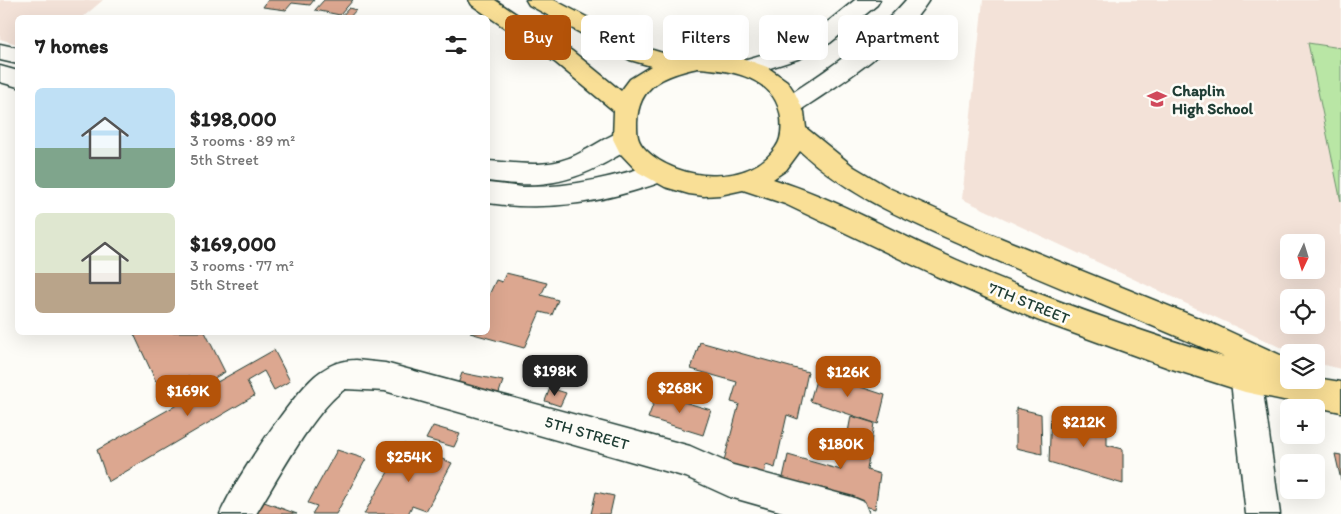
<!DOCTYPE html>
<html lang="en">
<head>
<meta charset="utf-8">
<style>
  body { margin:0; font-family:Itim,sans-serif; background:#f6f6f6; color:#222; height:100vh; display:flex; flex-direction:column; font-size:19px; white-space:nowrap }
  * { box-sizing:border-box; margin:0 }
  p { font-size:16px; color:#767676 }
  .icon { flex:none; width:28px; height:28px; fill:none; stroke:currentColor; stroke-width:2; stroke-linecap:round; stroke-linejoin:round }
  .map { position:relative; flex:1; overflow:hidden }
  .details { position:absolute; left:15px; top:15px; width:475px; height:320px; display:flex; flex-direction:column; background:#fff; border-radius:8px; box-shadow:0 5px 20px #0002 }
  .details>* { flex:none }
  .guide { position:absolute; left:505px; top:15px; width:475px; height:45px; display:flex; gap:10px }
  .needle { width:32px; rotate:184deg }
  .tools { position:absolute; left:1280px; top:234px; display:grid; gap:10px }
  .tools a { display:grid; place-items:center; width:45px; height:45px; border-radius:8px; background:#fff; box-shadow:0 5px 20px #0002; font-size:25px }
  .price { position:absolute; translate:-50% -42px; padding:0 11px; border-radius:10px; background:#b45309; color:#fff; font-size:16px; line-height:32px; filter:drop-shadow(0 1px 2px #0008) }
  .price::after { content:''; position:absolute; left:50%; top:30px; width:15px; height:11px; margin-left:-8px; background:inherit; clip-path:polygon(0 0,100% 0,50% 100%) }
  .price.on { background:#222; color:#fff }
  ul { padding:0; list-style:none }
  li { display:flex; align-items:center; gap:15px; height:125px; padding:0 20px }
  li span { display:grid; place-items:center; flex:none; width:140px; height:100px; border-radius:8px; color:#555 }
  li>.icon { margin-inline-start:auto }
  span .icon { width:60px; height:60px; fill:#fffc; stroke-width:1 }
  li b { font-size:21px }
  h2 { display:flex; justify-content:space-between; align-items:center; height:60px; padding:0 20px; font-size:21px }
  .tag { padding:0 18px; border-radius:8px; background:#fff; box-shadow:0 5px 20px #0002; font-size:18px; line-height:45px }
  .tag.on { background:#b45309; color:#fff }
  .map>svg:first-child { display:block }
  .built { fill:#f3e2d8; fill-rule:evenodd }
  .green { fill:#b9e6a5; stroke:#6c926c }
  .building { fill:#dca790; stroke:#1f3d34 }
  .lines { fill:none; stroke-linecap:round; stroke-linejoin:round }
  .minor-casing { stroke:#1f3d34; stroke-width:3 }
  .highway-casing { stroke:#1f3d34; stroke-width:3 }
  .minor { fill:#fdfcf7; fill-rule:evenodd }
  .highway { fill:#f9df96; fill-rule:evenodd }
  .labels { text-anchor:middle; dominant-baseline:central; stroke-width:5; stroke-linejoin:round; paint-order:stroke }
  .poi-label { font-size:16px; font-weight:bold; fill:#1f3d34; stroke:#fdfcf7; text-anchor:start }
  .street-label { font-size:16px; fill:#1f3d34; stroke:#fdfcf7 }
</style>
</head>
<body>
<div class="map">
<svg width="1341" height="514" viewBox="0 0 1341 514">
  <rect width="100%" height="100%" fill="#fdfcf7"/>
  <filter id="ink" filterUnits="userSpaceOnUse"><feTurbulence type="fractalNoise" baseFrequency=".02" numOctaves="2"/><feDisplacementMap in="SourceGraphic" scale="10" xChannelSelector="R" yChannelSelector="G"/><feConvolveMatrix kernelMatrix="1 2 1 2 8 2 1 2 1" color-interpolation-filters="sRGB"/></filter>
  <g filter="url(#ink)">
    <!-- built -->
    <g class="built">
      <path d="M0 0H103L83 17 18 18 17 44 0 39Z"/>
      <path d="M983 0H1341V369L1316 363V352H1290L962 199ZM1289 242H1316V270H1289ZM1289 298H1316V325H1289Z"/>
    </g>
    <!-- green -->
    <path class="green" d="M1308 43 1341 48V202Z"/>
    <!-- building -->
    <g class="building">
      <path d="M268 0H314L310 5 292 3 286 10 263 7Z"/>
      <path d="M324 0H353L340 15 315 10Z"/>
      <path d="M349 8 356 10 349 18H340Z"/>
      <path d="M506 273 547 283 541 295 558 300 552 315 540 312 524 348 470 333 488 332V297L496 280 502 282Z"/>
      <path d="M133 332H205L225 372 195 389 188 376 175 384 180 394 166 403Z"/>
      <path d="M700 342 808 372 798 419 787 415 775 468 766 465 763 480 722 468 739 404 731 402 737 382 691 369Z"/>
      <path d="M274 350 290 381 274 390 264 371 247 381 254 396 108 482 97 450Z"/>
      <path d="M462 373 503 381 497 399 455 392Z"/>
      <path d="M818 373 885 395 878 424 810 401Z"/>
      <path d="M550 388 566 393 560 406 545 401Z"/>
      <path d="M657 394 711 410 703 435 648 418Z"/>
      <path d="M1016 408 1041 414 1042 454 1016 448Z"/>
      <path d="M1051 412 1107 428V445L1123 449V484L1049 462Z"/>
      <path d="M851 416 874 423 867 470 880 474 875 509 782 482 788 455 841 470Z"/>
      <path d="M433 426 460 434 454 447 426 439Z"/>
      <path d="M404 444 452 463 426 511 412 506 408 514H364Z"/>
      <path d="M337 450 366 459 336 514H312L317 506 308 503Z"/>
      <path d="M1335 454 1341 455V480Z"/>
      <path d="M596 492 614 496 610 514H591Z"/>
      <path d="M256 499 297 514H246Z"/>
    </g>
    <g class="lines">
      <defs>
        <g id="minor">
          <path d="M855 0H880L877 5 830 43 801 58 748 75 740 73 737 67 740 61 785 48 814 33Z"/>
          <path d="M906 0H929C898 48 846 80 799 111L791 114 783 111 779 105 783 99C829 69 869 42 906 0Z"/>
          <path d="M0 44 18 48V64L0 60Z"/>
          <path d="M0 66 18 71V87L0 82Z"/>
          <path d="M625 130 634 132 637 139C632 148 623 153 614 158 569 185 538 188 488 181V161C519 163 547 169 576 155 593 147 608 135 625 130Z"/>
          <path d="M658 163 667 166 671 173 667 180C606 202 552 212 488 203V183C499 184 511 186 522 187 569 188 614 177 658 163Z"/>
          <path d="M1243 341 1254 345 1258 355 1280 514H1246L1228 355 1232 345Z"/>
          <path d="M356 360 385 363 690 446 733 465 852 497 864 502 869 514H790L730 497 686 477 385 391 345 389C314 410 277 480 256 514H220C233 483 294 390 320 372 331 364 342 360 356 360Z"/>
        </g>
        <path id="highway" d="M469 0H495L572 51 621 91 630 79 651 66 630 60 529 5 526 0H554L646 48 676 57 698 52 716 53 742 58 767 67 787 81 795 93 804 112 806 128 854 167 891 189 991 234 1213 324 1289 359V380H1316V378L1341 382V412L1245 392 1169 368 1037 320 936 276 785 204 743 190 720 195 704 196 689 194 665 187 638 172 620 153 613 139 614 111 556 63 472 5ZM698 68C731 70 776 77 781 118 782 128 782 139 776 147 749 188 677 181 646 150 637 141 637 135 637 123 638 85 665 75 698 68ZM800 151C848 195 898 216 956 242 1044 283 1136 317 1224 357 1133 329 1044 298 957 260 895 233 837 199 773 179L786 170Z"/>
      </defs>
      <!-- minor casing -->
      <use href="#minor" class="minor-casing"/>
      <!-- highway casing -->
      <use href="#highway" class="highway-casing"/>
      <!-- minor -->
      <use href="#minor" class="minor"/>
      <!-- highway -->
      <use href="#highway" class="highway"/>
    </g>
  </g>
  <!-- icons -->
  <defs>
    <symbol id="school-bare" viewBox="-9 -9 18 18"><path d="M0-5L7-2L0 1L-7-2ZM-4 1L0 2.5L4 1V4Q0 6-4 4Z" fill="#d1495b" stroke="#fdfcf7" stroke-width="2.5" paint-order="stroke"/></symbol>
  </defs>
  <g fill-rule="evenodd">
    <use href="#school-bare" x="1143" y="85" width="28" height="28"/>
  </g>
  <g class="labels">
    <!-- poi labels -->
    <g class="poi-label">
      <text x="1172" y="90">Chaplin<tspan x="1172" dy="18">High School</tspan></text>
    </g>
    <!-- street labels -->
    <g class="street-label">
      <text transform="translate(1029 303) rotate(22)">7TH STREET</text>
      <text transform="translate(587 433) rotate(16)">5TH STREET</text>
    </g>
  </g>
</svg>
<div class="tools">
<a><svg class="needle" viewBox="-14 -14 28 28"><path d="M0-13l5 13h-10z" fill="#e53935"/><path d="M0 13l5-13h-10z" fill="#767676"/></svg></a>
<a><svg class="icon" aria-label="locate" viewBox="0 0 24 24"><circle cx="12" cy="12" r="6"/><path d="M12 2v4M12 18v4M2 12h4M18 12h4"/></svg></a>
<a><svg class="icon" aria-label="layers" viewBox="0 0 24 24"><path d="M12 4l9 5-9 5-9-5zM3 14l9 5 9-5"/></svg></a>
<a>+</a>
<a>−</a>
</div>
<b class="price on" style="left:555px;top:397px">$198K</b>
<b class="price" style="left:848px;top:398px">$126K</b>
<b class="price" style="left:680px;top:414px">$268K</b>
<b class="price" style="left:188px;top:417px">$169K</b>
<b class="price" style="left:1084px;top:448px">$212K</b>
<b class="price" style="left:841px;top:470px">$180K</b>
<b class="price" style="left:409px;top:483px">$254K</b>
<div class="guide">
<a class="tag on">Buy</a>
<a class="tag">Rent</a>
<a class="tag">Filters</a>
<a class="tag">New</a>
<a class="tag">Apartment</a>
</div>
<section class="details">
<h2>7 homes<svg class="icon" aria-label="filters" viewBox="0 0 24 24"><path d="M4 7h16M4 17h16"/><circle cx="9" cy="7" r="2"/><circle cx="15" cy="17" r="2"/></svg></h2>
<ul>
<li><span style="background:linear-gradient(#bfe0f5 60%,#7fa58c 0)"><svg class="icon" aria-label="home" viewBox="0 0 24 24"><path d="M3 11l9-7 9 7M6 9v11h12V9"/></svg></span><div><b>$198,000</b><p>3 rooms · 89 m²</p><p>5th Street</p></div></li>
<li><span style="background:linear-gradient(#dfe7d0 60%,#b9a48a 0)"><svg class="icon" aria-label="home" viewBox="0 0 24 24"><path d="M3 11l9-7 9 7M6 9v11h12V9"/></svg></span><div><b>$169,000</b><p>3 rooms · 77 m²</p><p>5th Street</p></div></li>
</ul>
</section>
</div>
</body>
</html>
